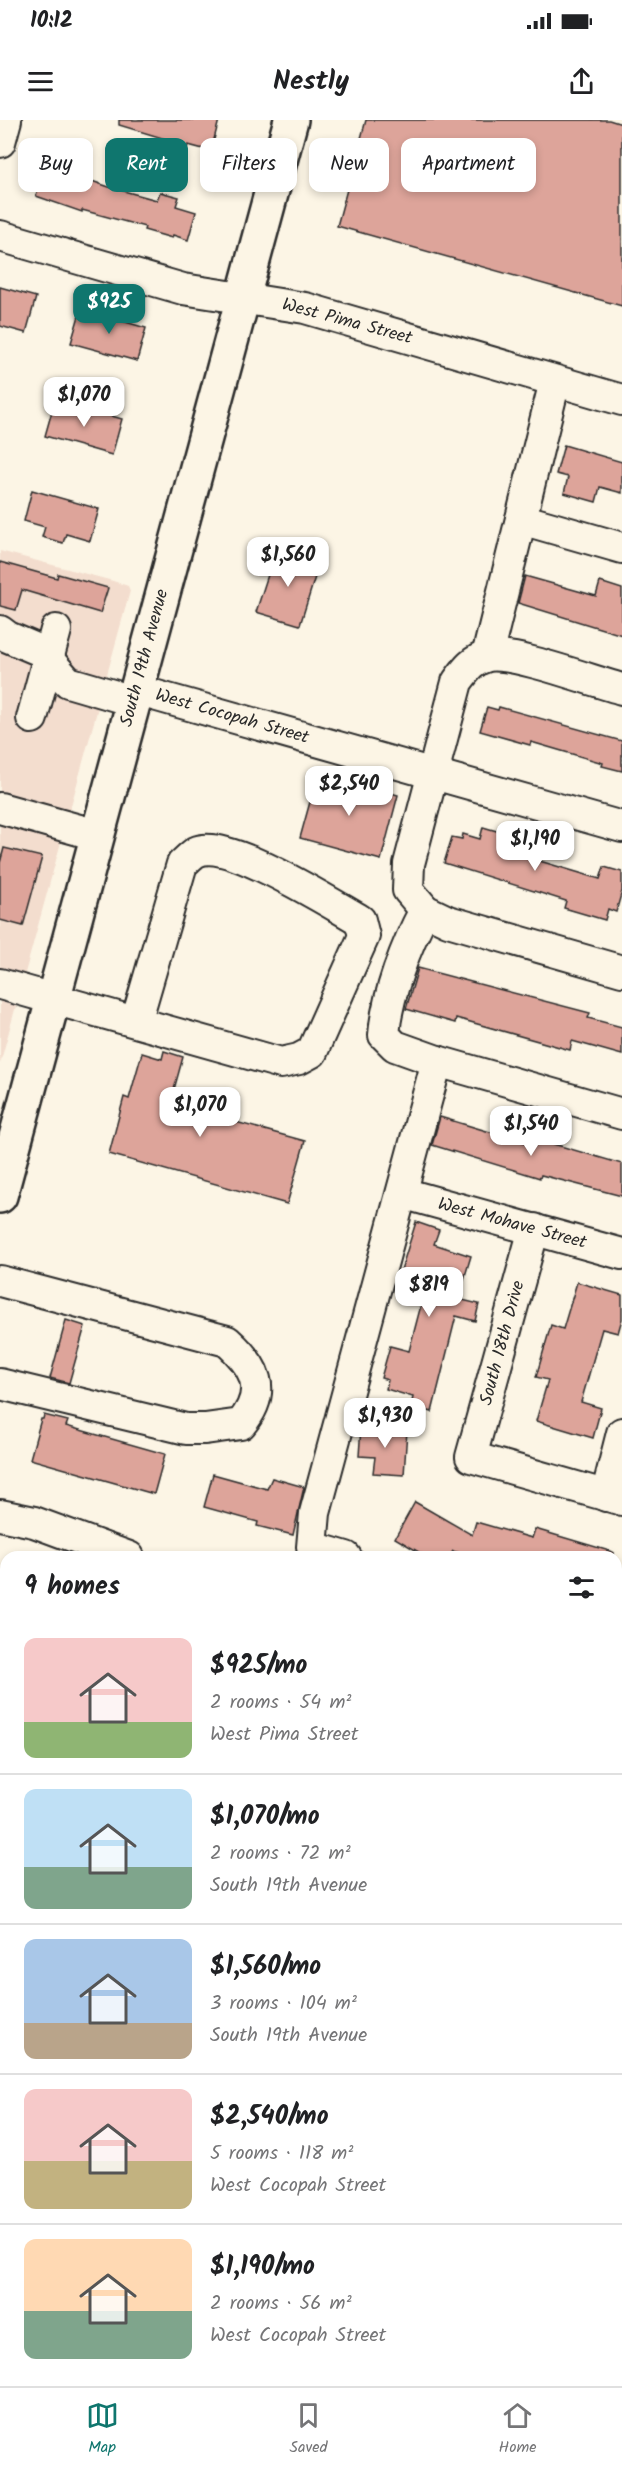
<!DOCTYPE html>
<html lang="en">
<head>
<meta charset="utf-8">
<style>
  body { margin:0; font-family:Kalam,sans-serif; background:#f6f6f6; color:#202124; height:100vh; display:flex; flex-direction:column; font-size:22px; white-space:nowrap }
  * { box-sizing:border-box; margin:0 }
  p { font-size:20px; color:#757577 }
  .icon { flex:none; width:33px; height:33px; fill:none; stroke:currentColor; stroke-width:2; stroke-linecap:round; stroke-linejoin:round }
  .map { position:relative; flex:1; overflow:hidden }
  .details { position:absolute; left:0px; top:1431px; width:622px; height:836px; display:flex; flex-direction:column; background:#fff; border-radius:18px 18px 0 0; box-shadow:0 3px 9px #0003 }
  .details>* { flex:none }
  .hud { position:absolute; left:18px; top:18px; width:586px; height:54px; display:flex; gap:12px }
  .price { position:absolute; translate:-50% -51px; padding:0 14px; border-radius:12px; background:#fff; color:#222; font-size:20px; line-height:39px; filter:drop-shadow(0 2px 3px #0008) }
  .price::after { content:''; position:absolute; left:50%; top:36px; width:18px; height:14px; margin-left:-9px; background:inherit; clip-path:polygon(0 0,100% 0,50% 100%) }
  .price.active { background:#0f766e; color:#fff }
  ul { padding:0; list-style:none }
  li { display:flex; align-items:center; gap:18px; height:150px; padding:0 24px }
  li+li { border-top:2px solid #e0e0e0 }
  li span { display:grid; place-items:center; flex:none; width:168px; height:120px; border-radius:12px; color:#555 }
  li>.icon { margin-inline-start:auto }
  span .icon { width:72px; height:72px; fill:#fffc; stroke-width:1 }
  li b { font-size:26px }
  h2 { display:flex; justify-content:space-between; align-items:center; height:72px; padding:0 24px; font-size:26px }
  .tag { padding:0 21px; border-radius:12px; background:#fff; box-shadow:0 3px 9px #0003; font-size:21px; line-height:54px }
  .tag.active { background:#0f766e; color:#fff }
  .status { display:flex; justify-content:space-between; align-items:center; height:42px; padding:0 30px; background:#fff; direction:ltr }
  .status svg { height:16px; fill:currentColor }
  header { display:flex; justify-content:space-between; align-items:center; height:78px; padding:0 24px; background:#fff; font-size:27px; font-weight:700 }
  .dock { display:flex; justify-content:space-around; align-items:center; height:84px; border-top:2px solid #e0e0e0; background:#fff; font-size:16px; color:#757577 }
  .dock a { display:grid; justify-items:center; gap:3px }
  .dock .active { color:#0f766e }
  .map>svg:first-child { display:block }
  .built { fill:#f3ddce }
  .green { fill:#aee4a6; stroke:#6c8868; stroke-width:1.5 }
  .building { fill:#dda49a; stroke:#2b2b2b; stroke-width:1.5 }
  .lines { fill:none; stroke-linecap:round; stroke-linejoin:round }
  .minor-casing { stroke:#2b2b2b; stroke-width:34 }
  .major-casing { stroke:#2b2b2b; stroke-width:38 }
  .highway-casing { stroke:#2b2b2b; stroke-width:38 }
  .minor { stroke:#fcf5e5; stroke-width:30 }
  .major { stroke:#fcf5e5; stroke-width:33 }
  .highway { stroke:#fcf5e5; stroke-width:33 }
  .labels { text-anchor:middle; dominant-baseline:central; stroke-width:5; stroke-linejoin:round; paint-order:stroke }
  .street-label { font-size:18px; fill:#2b2b2b; stroke:#fcf5e5 }
</style>
</head>
<body>
<div class="status"><b>10:12</b><svg viewBox="0 0 49 12"><path d="M0 12V9h3v3zM5 12V6h3v6zM10 12V3h3v9zM15 12V0h3v12zM26 1h20v11H26zM47 4h2v5h-2z"/></svg></div>
<header><svg class="icon" aria-label="menu" viewBox="0 0 24 24"><path d="M4 6h16M4 12h16M4 18h16"/></svg>Nestly<svg class="icon" aria-label="share" viewBox="0 0 24 24"><path d="M12 15V3M7 8l5-5 5 5M5 13v7h14v-7"/></svg></header>
<div class="map">
<svg width="622" height="2266" viewBox="0 0 622 2266">
  <rect width="100%" height="100%" fill="#fcf5e5"/>
  <filter id="ink" filterUnits="userSpaceOnUse"><feTurbulence type="fractalNoise" baseFrequency=".0167" numOctaves="2"/><feDisplacementMap in="SourceGraphic" scale="12" xChannelSelector="R" yChannelSelector="G"/><feConvolveMatrix kernelMatrix="1 2 1 2 8 2 1 2 1" color-interpolation-filters="sRGB"/></filter>
  <g filter="url(#ink)">
    <!-- built -->
    <g class="built">
      <path d="M0 431 113 461 128 466 130 471 0 944Z"/>
      <path d="M0 1910 6 1911V2260H616L617 2004 622 2005V2266H0Z"/>
    </g>
    <!-- green -->
    <g class="green">
      <path d="M0 1517 6 1522V1555L0 1552Z"/>
      <path d="M0 1829 6 1833V1855L0 1854Z"/>
    </g>
    <!-- building -->
    <g class="building">
      <path d="M119 0H219L211 31 188 25 186 33 167 28 169 20 119 5Z"/>
      <path d="M366 0H609L622 4V186L337 106Z"/>
      <path d="M69 45 89 50 86 59 109 67 157 80 160 72 179 77 176 86 196 92 188 120 173 115 172 118 144 110 145 107 82 90V92L36 76 44 47 67 53Z"/>
      <path d="M0 167 36 177 26 213 0 206Z"/>
      <path d="M81 189 146 208 137 241 71 223Z"/>
      <path d="M54 284 73 290 74 285 122 299 112 335 45 316Z"/>
      <path d="M564 325 622 342V373L600 367 596 382 564 373 568 357 556 354Z"/>
      <path d="M32 370 99 389 90 421 66 414 63 423 42 417 45 407 24 401Z"/>
      <path d="M276 430 319 444 300 505 256 492Z"/>
      <path d="M0 442 57 458 58 454 108 468 100 493 22 470 16 490 0 486Z"/>
      <path d="M525 456 596 476 600 462 622 469V515L518 483Z"/>
      <path d="M487 587 498 590 499 587 622 621V651L602 646 603 643 531 622 530 625 480 611Z"/>
      <path d="M318 653 398 675 381 740 300 718Z"/>
      <path d="M483 707 538 723 533 739 600 759 604 747 622 752V771L616 792 608 789 605 800 564 788 566 781 444 743 452 717 462 719 463 714 480 719Z"/>
      <path d="M4 728 42 737 23 806 0 800V743Z"/>
      <path d="M418 848 590 893 588 898 622 907V935L572 921 570 930 456 898 455 903 406 889Z"/>
      <path d="M164 931 183 937 170 984 305 1021 287 1084 109 1034 124 977 129 979 142 933 162 939Z"/>
      <path d="M440 997 530 1024 532 1015 551 1020 550 1023 622 1044V1076L541 1055 540 1058 432 1025Z"/>
      <path d="M416 1102 439 1110 434 1124 471 1136 458 1179 479 1184 475 1201 456 1196 432 1292 411 1286 413 1277 386 1269 388 1260 381 1258 390 1226 409 1231 427 1162 400 1153Z"/>
      <path d="M577 1162 622 1175V1199L618 1213 602 1209 581 1282 601 1288 593 1318 536 1301 548 1260 536 1257 551 1205 563 1209Z"/>
      <path d="M66 1200 85 1206 69 1263 50 1258Z"/>
      <path d="M44 1295 68 1301 66 1306 165 1334 154 1374 30 1339 41 1299H43Z"/>
      <path d="M361 1307 407 1310 404 1355 373 1353 375 1337 359 1336Z"/>
      <path d="M213 1354 267 1369 272 1358 304 1367 293 1415 257 1406 258 1402 204 1387Z"/>
      <path d="M415 1382 472 1415 476 1402 532 1418 535 1409 613 1432V1437H475L453 1431 449 1437H427L395 1418Z"/>
    </g>
    <g class="lines">
      <defs>
        <g id="minor">
          <path d="M0 22 6 0"/>
          <path d="M0 116 183 169 305 188 622 280"/>
          <path d="M521 399 622 428"/>
          <path d="M0 511 8 517 41 531 68 562 133 581"/>
          <path d="M487 536 555 261"/>
          <path d="M622 569C592 561 515 532 488 536 473 539 465 551 457 562L409 744 408 770 425 790 448 801 622 851"/>
          <path d="M136 570 622 707"/>
          <path d="M32 598 56 510"/>
          <path d="M0 688 97 715"/>
          <path d="M425 790C406 825 387 875 384 915L395 926 437 941 622 994"/>
          <path d="M0 864 281 943 299 939 312 932 364 816 360 800C330 783 226 717 196 732 191 735 186 741 182 744L136 902"/>
          <path d="M402 1073 622 1134"/>
          <path d="M534 1109 471 1337 622 1380"/>
          <path d="M0 1161 227 1221C255 1246 269 1270 241 1304L205 1309H186L0 1264"/>
          <path d="M606 1376 622 1313"/>
          <path d="M0 1395 34 1402 129 1437"/>
          <path d="M346 1437 312 1427 315 1393 437 941"/>
          <path d="M616 1517 622 1518"/>
          <path d="M616 1654H619"/>
          <path d="M0 1974 6 1975"/>
          <path d="M616 2060 622 2061"/>
          <path d="M0 2261 15 2266"/>
          <path d="M621 2266 622 2264"/>
        </g>
        <g id="major">
          <path d="M0 1076 291 0"/>
          <path d="M0 1564 6 1567"/>
          <path d="M0 1590 6 1592"/>
          <path d="M616 1722 622 1723"/>
          <path d="M0 1871 6 1872"/>
          <path d="M616 1978 622 1979"/>
        </g>
        <g id="highway">
          <path d="M0 1697 6 1698"/>
          <path d="M616 1750 622 1751"/>
          <path d="M0 1762 6 1763"/>
          <path d="M616 1820 622 1821"/>
          <path d="M616 1875 622 1876"/>
          <path d="M616 1943H622"/>
        </g>
      </defs>
      <!-- minor casing -->
      <use href="#minor" class="minor-casing"/>
      <!-- major casing -->
      <use href="#major" class="major-casing"/>
      <!-- highway casing -->
      <use href="#highway" class="highway-casing"/>
      <!-- minor -->
      <use href="#minor" class="minor"/>
      <!-- major -->
      <use href="#major" class="major"/>
      <!-- highway -->
      <use href="#highway" class="highway"/>
    </g>
  </g>
  <g class="labels">
    <!-- street labels -->
    <g class="street-label">
      <text transform="translate(347 202) rotate(15)">West Pima Street</text>
      <text transform="translate(145 538) rotate(-75)">South 19th Avenue</text>
      <text transform="translate(232 597) rotate(16)">West Cocopah Street</text>
      <text transform="translate(512 1104) rotate(15)">West Mohave Street</text>
      <text transform="translate(503 1223) rotate(-75)">South 18th Drive</text>
    </g>
  </g>
</svg>
<b class="price active" style="left:109px;top:215px">$925</b>
<b class="price" style="left:84px;top:308px">$1,070</b>
<b class="price" style="left:288px;top:468px">$1,560</b>
<b class="price" style="left:349px;top:697px">$2,540</b>
<b class="price" style="left:535px;top:752px">$1,190</b>
<b class="price" style="left:200px;top:1018px">$1,070</b>
<b class="price" style="left:531px;top:1037px">$1,540</b>
<b class="price" style="left:429px;top:1198px">$819</b>
<b class="price" style="left:385px;top:1329px">$1,930</b>
<div class="hud">
<a class="tag">Buy</a>
<a class="tag active">Rent</a>
<a class="tag">Filters</a>
<a class="tag">New</a>
<a class="tag">Apartment</a>
</div>
<section class="details">
<h2>9 homes<svg class="icon" aria-label="filters" viewBox="0 0 24 24"><path d="M4 7h16M4 17h16"/><circle cx="9" cy="7" r="2"/><circle cx="15" cy="17" r="2"/></svg></h2>
<ul>
<li><span style="background:linear-gradient(#f6c9c9 70%,#8fb573 0)"><svg class="icon" aria-label="home" viewBox="0 0 24 24"><path d="M3 11l9-7 9 7M6 9v11h12V9"/></svg></span><div><b>$925/mo</b><p>2 rooms · 54 m²</p><p>West Pima Street</p></div></li>
<li><span style="background:linear-gradient(#bfe0f5 65%,#7fa58c 0)"><svg class="icon" aria-label="home" viewBox="0 0 24 24"><path d="M3 11l9-7 9 7M6 9v11h12V9"/></svg></span><div><b>$1,070/mo</b><p>2 rooms · 72 m²</p><p>South 19th Avenue</p></div></li>
<li><span style="background:linear-gradient(#a9c7e8 70%,#b9a48a 0)"><svg class="icon" aria-label="home" viewBox="0 0 24 24"><path d="M3 11l9-7 9 7M6 9v11h12V9"/></svg></span><div><b>$1,560/mo</b><p>3 rooms · 104 m²</p><p>South 19th Avenue</p></div></li>
<li><span style="background:linear-gradient(#f6c9c9 60%,#c2b280 0)"><svg class="icon" aria-label="home" viewBox="0 0 24 24"><path d="M3 11l9-7 9 7M6 9v11h12V9"/></svg></span><div><b>$2,540/mo</b><p>5 rooms · 118 m²</p><p>West Cocopah Street</p></div></li>
<li><span style="background:linear-gradient(#ffd9b3 60%,#7fa58c 0)"><svg class="icon" aria-label="home" viewBox="0 0 24 24"><path d="M3 11l9-7 9 7M6 9v11h12V9"/></svg></span><div><b>$1,190/mo</b><p>2 rooms · 56 m²</p><p>West Cocopah Street</p></div></li>
</ul>
</section>
</div>
<nav class="dock">
<a class="active"><svg class="icon" aria-label="map" viewBox="0 0 24 24"><path d="M3 6l6-2 6 2 6-2v14l-6 2-6-2-6 2zM9 4v14M15 6v14"/></svg>Map</a>
<a><svg class="icon" aria-label="saved" viewBox="0 0 24 24"><path d="M7 4h10v16l-5-4-5 4z"/></svg>Saved</a>
<a><svg class="icon" aria-label="home" viewBox="0 0 24 24"><path d="M3 11l9-7 9 7M6 9v11h12V9"/></svg>Home</a>
</nav>
</body>
</html>
